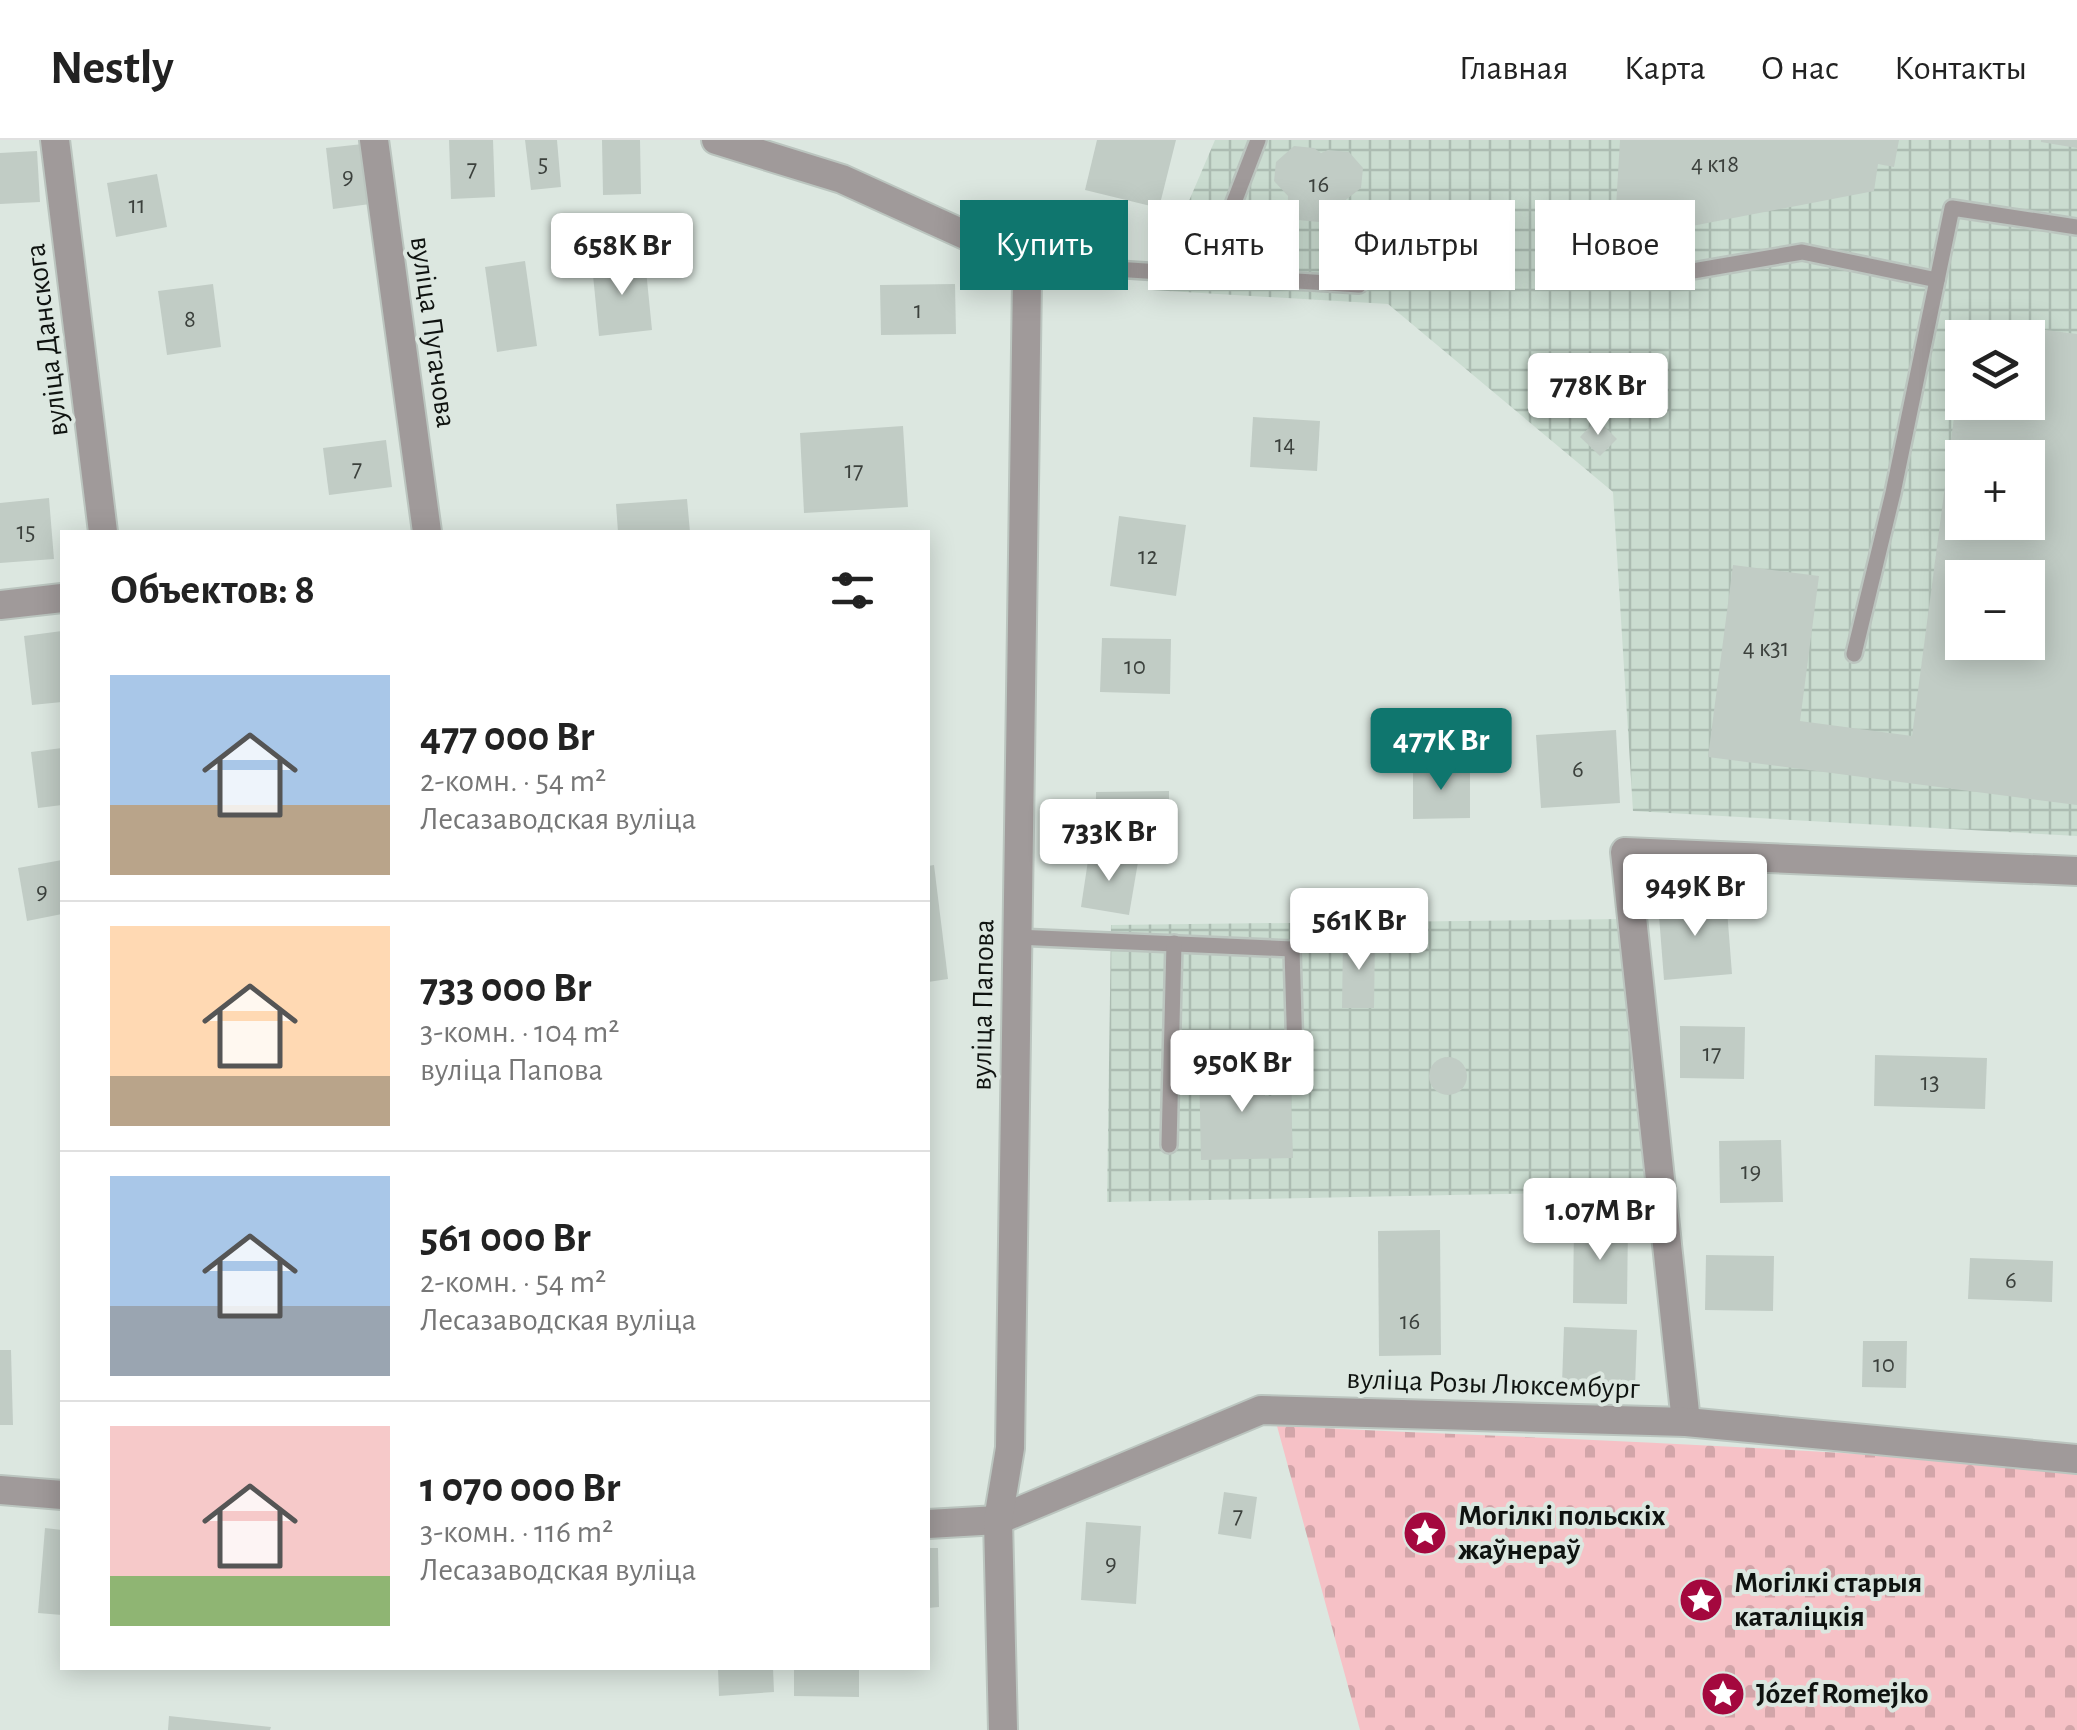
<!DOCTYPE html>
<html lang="ru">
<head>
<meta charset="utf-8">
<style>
  body { margin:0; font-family:"Alegreya Sans",sans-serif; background:#f6f6f6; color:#222; height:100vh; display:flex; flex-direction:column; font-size:38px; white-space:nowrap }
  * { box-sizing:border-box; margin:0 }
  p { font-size:32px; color:#767676 }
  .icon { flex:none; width:55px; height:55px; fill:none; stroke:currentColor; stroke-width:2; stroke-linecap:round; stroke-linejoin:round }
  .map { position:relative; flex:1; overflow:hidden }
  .drawer { position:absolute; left:60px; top:390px; width:870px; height:1140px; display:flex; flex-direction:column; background:#fff; border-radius:0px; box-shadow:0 5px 25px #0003 }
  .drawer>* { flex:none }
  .banner { position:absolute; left:960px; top:60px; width:950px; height:90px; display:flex; gap:20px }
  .fabs { position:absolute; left:1945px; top:180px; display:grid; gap:20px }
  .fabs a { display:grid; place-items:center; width:100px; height:100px; border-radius:0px; background:#fff; box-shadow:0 5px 25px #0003; font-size:50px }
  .price { position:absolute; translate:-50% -85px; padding:0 22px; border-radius:10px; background:#fff; color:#222; font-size:32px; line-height:65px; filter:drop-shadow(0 2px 5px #0008) }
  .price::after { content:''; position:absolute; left:50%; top:60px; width:30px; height:22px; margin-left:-15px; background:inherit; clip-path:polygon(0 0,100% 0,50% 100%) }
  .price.current { background:#0f766e; color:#fff }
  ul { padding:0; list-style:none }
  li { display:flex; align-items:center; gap:30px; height:250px; padding:0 50px }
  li+li { border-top:2px solid #e0e0e0 }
  li span { display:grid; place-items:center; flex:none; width:280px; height:200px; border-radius:0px; color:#555 }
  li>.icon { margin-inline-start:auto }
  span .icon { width:120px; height:120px; fill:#fffc; stroke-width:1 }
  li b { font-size:42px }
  h2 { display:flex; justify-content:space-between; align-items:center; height:120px; padding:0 50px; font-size:42px }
  .pill { padding:0 35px; border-radius:0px; background:#fff; box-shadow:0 5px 25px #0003; font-size:35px; line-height:90px }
  .pill.current { background:#0f766e; color:#fff }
  header { display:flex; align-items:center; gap:60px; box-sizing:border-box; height:140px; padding:0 50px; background:#fff; border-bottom:2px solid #e0e0e0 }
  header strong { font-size:48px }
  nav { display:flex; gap:55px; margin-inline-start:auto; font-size:35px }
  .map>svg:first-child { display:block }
  .industrial { fill:url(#industrial-grid); fill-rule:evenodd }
  .cemetery { fill:url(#cemetery-stones) }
  .building { fill:#c1ccc5; fill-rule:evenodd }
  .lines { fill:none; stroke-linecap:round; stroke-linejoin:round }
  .service-casing { stroke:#bbc5bf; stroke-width:20 }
  .minor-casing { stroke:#bbc5bf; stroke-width:32 }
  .service { stroke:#a09a9a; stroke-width:15 }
  .minor { stroke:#a09a9a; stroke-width:28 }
  .labels { text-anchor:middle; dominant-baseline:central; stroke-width:8; stroke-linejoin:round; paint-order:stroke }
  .number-label { font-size:25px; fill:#3c413d }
  .street-label { font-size:30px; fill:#0f1310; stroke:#dce7e0 }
  .poi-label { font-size:30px; font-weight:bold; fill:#0f1310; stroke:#dce7e0; text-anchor:start }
</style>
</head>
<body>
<header>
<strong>Nestly</strong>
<nav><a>Главная</a><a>Карта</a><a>О нас</a><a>Контакты</a></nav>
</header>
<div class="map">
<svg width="2077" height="1590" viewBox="0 0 2077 1590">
  <defs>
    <pattern id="industrial-grid" width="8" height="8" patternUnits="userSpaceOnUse" patternTransform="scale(2.5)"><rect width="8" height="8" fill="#cadcd0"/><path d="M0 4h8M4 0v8" fill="none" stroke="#acbcb2"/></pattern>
    <pattern id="cemetery-stones" width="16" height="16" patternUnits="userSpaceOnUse" patternTransform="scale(2.5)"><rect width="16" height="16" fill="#f6c1c6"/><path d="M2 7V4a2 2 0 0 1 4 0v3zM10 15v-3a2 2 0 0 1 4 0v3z" fill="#d2a5a9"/></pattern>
  </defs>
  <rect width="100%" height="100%" fill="#dce7e0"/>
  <!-- industrial -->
  <g class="industrial">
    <path d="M1215 0H2077V696L1633 671 1613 352 1388 164 1151 150ZM1962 198H2028V262H1962ZM1962 318H2028V382H1962ZM1962 438H2028V502H1962Z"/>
    <path d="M1622 779 1651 1051 1107 1062 1111 785Z"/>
  </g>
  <!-- cemetery -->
  <path class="cemetery" d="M1277 1286C1544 1299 1811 1306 2077 1331V1590H1360Z"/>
  <!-- building -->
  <g class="building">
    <path d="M449 0H493L495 57 451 59Z"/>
    <path d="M525 0H557L561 47 531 50Z"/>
    <path d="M602 0H640L641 54 603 55Z"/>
    <path d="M1097 0H1176L1159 68 1085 50Z"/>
    <path d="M1620 0H1899L1894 27 1878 24 1874 51 1614 101Z"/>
    <path d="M2041 0H2077V8L2041 2Z"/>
    <path d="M363 4 370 64 333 69 326 8Z"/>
    <path d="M1294 6 1314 8 1321 13 1328 10 1349 12 1363 28 1361 48 1343 62 1341 84 1287 79 1288 56 1274 41 1276 22Z"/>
    <path d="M37 11 40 62 0 64V13Z"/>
    <path d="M157 34 167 87 116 97 107 43Z"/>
    <path d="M645 120 652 190 599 196 592 125Z"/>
    <path d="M525 121 537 206 497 212 485 127Z"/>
    <path d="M213 144 221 207 167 215 158 151Z"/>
    <path d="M955 144 956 194 881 195 880 145Z"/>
    <path d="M1967 180 2077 194V665L1708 617 1733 425 1819 436 1800 581 1912 596 1960 232 1962 233V262H2028V198H1965ZM1962 318H2028V382H1962ZM1962 438H2028V502H1962Z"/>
    <path d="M1253 277 1320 281 1317 331 1250 327Z"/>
    <path d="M1597 279 1617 299 1600 316 1580 297Z"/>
    <path d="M903 286 908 367 804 373 800 293Z"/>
    <path d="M386 300 392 347 329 355 323 308Z"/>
    <path d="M49 358 54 419 0 423V363Z"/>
    <path d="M687 359 690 392H618L616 364Z"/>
    <path d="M1119 376 1186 385 1176 456 1110 446Z"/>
    <path d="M62 491V562L32 565 24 496Z"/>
    <path d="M1102 498 1171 499 1170 554 1100 552Z"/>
    <path d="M1616 590 1620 663 1541 668 1536 595Z"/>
    <path d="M62 608V665L38 668 31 612Z"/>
    <path d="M1413 627H1470V678L1413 679Z"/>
    <path d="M1169 651V694H1096V652Z"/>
    <path d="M1089 714 1138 722 1129 775 1081 767Z"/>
    <path d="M62 720V774L27 781 18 728Z"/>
    <path d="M934 725 948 839 928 842V726Z"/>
    <path d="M1726 757 1732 834 1664 840 1658 763Z"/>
    <path d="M1343 798H1375L1374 868H1342Z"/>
    <path d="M1680 886 1745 887 1744 939 1680 938Z"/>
    <path d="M1875 915 1987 918 1985 969 1874 966Z"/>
    <circle cx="1448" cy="936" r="19"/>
    <path d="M1264 924 1265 956 1291 955 1293 1018 1201 1020 1199 926Z"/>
    <path d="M1781 1000 1783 1062 1720 1063 1719 1001Z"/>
    <path d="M1574 1083 1628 1084 1627 1164 1573 1163Z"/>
    <path d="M1440 1090 1441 1215 1379 1216 1378 1091Z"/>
    <path d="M1706 1115 1774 1116 1773 1171 1705 1170Z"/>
    <path d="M1970 1118 2053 1121 2052 1162 1968 1159Z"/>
    <path d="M1564 1187 1637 1190 1635 1248 1562 1244Z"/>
    <path d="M1863 1201H1907L1906 1248 1862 1247Z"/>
    <path d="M0 1210H11L13 1285H0Z"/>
    <path d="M1224 1352 1257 1357 1251 1399 1218 1394Z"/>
    <path d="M1086 1382 1141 1386 1136 1464 1081 1460Z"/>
    <path d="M45 1388 62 1390V1475L38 1473Z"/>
    <path d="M928 1408H938L939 1467 928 1468Z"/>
    <path d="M718 1528H773L774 1552 719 1556Z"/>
    <path d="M794 1528H859V1557L794 1556Z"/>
    <path d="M169 1576 271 1587 270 1590H168Z"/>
  </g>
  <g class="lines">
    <defs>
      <g id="service">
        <path d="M1206 135 1258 0"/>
        <path d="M1027 140 1084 127 1359 145"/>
        <path d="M1641 140 1802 112 1937 140"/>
        <path d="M1854 514 1893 353 1952 68 2077 87"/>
        <path d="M1016 797 1292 809 1295 916"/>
        <path d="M1169 1005 1174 803"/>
      </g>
      <g id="minor">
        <path d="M55 0 103 392"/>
        <path d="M374 0 427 392"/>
        <path d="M716 0 842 39 974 99"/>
        <path d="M0 465 62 458"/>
        <path d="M1686 1282 1625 712 2077 731"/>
        <path d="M0 1350 62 1355"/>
        <path d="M928 1384 998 1380 1261 1270 1686 1282 2077 1319"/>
        <path d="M1003 1590 998 1380 1010 1308 1027 140"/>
      </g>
    </defs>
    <!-- service casing -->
    <use href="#service" class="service-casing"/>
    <!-- minor casing -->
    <use href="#minor" class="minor-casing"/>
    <!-- service -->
    <use href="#service" class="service"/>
    <!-- minor -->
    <use href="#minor" class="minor"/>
  </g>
  <!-- icons -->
  <defs>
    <symbol id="sight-disc" viewBox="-11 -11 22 22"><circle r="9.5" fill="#a4083e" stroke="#dce7e0"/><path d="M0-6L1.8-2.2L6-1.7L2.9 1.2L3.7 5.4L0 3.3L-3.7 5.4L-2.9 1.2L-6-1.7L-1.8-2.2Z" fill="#fff"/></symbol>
  </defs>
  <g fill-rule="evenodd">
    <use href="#sight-disc" x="1400" y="1368" width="50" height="50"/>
    <use href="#sight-disc" x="1676" y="1435" width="50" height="50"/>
    <use href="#sight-disc" x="1698" y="1529" width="50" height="50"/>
  </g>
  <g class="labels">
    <!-- number labels -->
    <g class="number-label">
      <text x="543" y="23">5</text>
      <text x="1715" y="24">4 к18</text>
      <text x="472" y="28">7</text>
      <text x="348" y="36">9</text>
      <text x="1319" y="44">16</text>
      <text x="137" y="65">11</text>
      <text x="918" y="170">1</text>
      <text x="190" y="179">8</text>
      <text x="1285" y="304">14</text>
      <text x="357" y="328">7</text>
      <text x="854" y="330">17</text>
      <text x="26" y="391">15</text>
      <text x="1148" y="416">12</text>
      <text x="1766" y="508">4 к31</text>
      <text x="1135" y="526">10</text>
      <text x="1578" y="629">6</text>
      <text x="42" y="751">9</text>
      <text x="1712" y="913">17</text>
      <text x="1930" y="942">13</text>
      <text x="1751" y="1031">19</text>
      <text x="2011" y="1140">6</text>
      <text x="1410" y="1181">16</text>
      <text x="1884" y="1224">10</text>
      <text x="1238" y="1375">7</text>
      <text x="1111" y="1423">9</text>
    </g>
    <!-- street labels -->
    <g class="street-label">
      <text transform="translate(433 192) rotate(82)">вуліца Пугачова</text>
      <text transform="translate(47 200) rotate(-97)">вуліца Данскога</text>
      <text transform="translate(983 865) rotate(-89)">вуліца Папова</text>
      <text transform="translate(1493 1244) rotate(2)">вуліца Розы Люксембург</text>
    </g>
    <!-- poi labels -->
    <g class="poi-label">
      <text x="1458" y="1376">Могілкі польскіх<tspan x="1458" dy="34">жаўнераў</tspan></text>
      <text x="1734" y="1443">Могілкі старыя<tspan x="1734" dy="34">каталіцкія</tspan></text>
      <text x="1756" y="1554">Józef Romejko</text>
    </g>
  </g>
</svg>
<div class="fabs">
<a><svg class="icon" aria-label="layers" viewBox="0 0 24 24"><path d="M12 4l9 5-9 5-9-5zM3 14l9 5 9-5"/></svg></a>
<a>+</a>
<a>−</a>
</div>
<b class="price" style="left:622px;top:158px">658K Br</b>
<b class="price" style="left:1598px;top:298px">778K Br</b>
<b class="price current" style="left:1441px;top:653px">477K Br</b>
<b class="price" style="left:1109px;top:744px">733K Br</b>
<b class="price" style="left:1695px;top:799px">949K Br</b>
<b class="price" style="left:1359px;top:833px">561K Br</b>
<b class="price" style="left:1242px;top:975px">950K Br</b>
<b class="price" style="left:1600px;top:1123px">1.07M Br</b>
<div class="banner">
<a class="pill current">Купить</a>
<a class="pill">Снять</a>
<a class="pill">Фильтры</a>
<a class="pill">Новое</a>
</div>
<section class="drawer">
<h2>Объектов: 8<svg class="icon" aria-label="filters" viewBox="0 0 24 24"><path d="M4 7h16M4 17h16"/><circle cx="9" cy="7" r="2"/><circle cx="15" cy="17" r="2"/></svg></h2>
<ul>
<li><span style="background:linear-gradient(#a9c7e8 65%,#b9a48a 0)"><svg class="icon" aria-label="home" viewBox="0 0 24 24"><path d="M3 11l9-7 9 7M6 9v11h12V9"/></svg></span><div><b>477 000 Br</b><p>2-комн. · 54 m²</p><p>Лесазаводская вуліца</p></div></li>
<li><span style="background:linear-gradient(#ffd9b3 75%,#b9a48a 0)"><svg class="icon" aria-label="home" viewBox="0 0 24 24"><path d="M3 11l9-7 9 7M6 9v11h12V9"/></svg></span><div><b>733 000 Br</b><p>3-комн. · 104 m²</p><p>вуліца Папова</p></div></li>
<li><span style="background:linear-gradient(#a9c7e8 65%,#9aa5b1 0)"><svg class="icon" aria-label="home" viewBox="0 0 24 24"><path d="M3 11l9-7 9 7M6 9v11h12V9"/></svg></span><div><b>561 000 Br</b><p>2-комн. · 54 m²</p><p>Лесазаводская вуліца</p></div></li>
<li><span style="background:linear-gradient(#f6c9c9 75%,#8fb573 0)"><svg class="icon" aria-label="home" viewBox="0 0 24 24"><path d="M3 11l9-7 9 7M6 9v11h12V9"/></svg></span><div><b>1 070 000 Br</b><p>3-комн. · 116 m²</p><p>Лесазаводская вуліца</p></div></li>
</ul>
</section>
</div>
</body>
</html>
